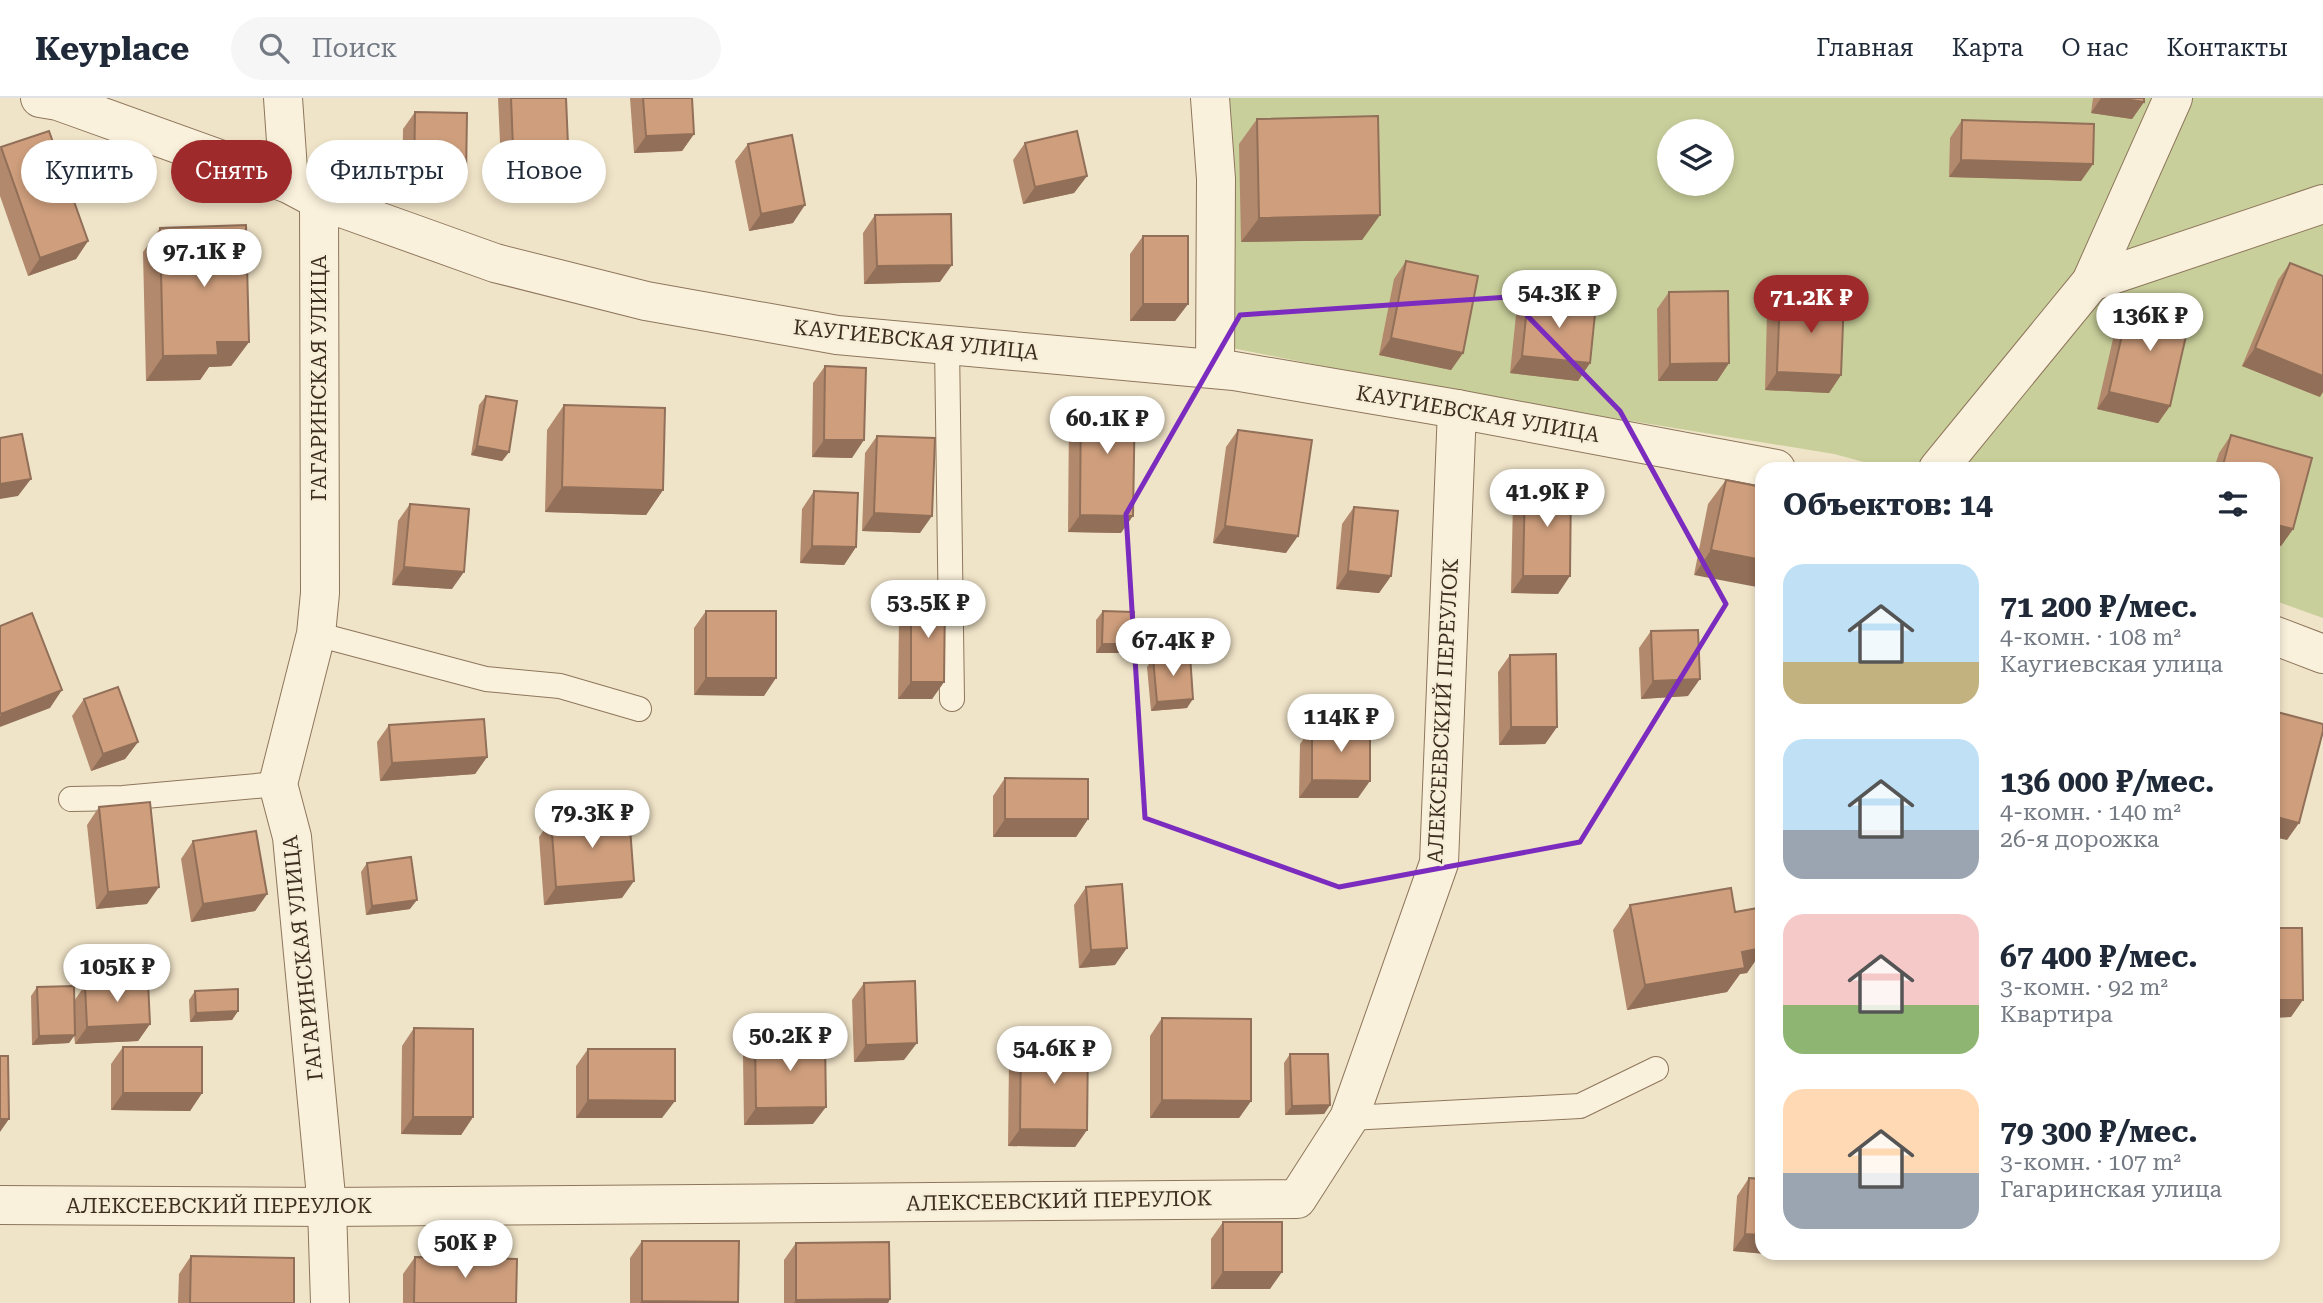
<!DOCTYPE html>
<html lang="ru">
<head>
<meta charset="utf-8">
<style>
  body { margin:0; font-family:"Roboto Serif",serif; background:#f6f6f7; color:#1f2937; height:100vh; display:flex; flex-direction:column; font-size:26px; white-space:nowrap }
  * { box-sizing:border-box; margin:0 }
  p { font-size:23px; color:#747a83 }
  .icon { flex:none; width:38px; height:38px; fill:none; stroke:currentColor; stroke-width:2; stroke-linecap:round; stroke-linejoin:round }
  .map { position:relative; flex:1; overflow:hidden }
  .side { position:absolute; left:1755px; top:364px; width:525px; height:798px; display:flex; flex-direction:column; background:#fff; border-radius:21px; box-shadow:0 4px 10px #0003 }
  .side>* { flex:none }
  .top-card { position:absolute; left:21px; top:42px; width:665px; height:63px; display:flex; gap:14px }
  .controls { position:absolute; left:1657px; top:21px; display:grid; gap:14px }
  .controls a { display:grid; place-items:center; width:77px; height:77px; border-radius:50%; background:#fff; box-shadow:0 4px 10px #0003; font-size:35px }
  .price { position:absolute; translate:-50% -60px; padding:0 16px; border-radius:24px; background:#fff; color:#222; font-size:23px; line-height:46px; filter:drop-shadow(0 2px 4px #0008) }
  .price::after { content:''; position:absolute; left:50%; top:42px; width:21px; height:16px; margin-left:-10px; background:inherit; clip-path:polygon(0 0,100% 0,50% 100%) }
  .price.on { background:#9e2a2b; color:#fff }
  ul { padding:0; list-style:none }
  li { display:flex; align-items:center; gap:21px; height:175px; padding:0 28px }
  li span { display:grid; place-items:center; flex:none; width:196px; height:140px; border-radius:21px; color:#555 }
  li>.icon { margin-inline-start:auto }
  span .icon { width:84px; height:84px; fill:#fffc; stroke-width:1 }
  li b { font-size:30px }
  h2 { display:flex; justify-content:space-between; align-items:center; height:84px; padding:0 28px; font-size:30px }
  .pill { padding:0 24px; border-radius:32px; background:#fff; box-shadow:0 4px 10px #0003; font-size:24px; line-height:63px }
  .pill.on { background:#9e2a2b; color:#fff }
  header { display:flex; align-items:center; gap:42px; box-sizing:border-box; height:98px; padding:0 35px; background:#fff; border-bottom:2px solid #e0e1e3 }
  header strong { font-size:33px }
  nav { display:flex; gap:38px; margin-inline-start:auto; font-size:24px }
  .search { width:490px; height:63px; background:#f6f6f7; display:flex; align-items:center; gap:18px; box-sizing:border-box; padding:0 24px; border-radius:38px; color:#747a83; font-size:26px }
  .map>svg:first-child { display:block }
  .green { fill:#c9cf9b; fill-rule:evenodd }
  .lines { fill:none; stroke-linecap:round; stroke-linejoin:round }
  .lane-casing { stroke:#8d765c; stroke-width:26 }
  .street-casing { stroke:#8d765c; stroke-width:40 }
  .lane { stroke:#faf1dc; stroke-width:24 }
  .street { stroke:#faf1dc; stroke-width:38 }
  .wall { fill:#b2896c }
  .shaded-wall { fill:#916f58 }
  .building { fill:#cf9f7d; stroke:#916f58; stroke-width:2 }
  .marked { fill:none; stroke:#7b2cbf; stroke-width:5; stroke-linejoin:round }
  .labels { text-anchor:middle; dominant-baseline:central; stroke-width:5; stroke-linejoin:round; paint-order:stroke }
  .street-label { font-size:21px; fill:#3d2e20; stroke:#f7eed8 }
</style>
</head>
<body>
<header>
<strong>Keyplace</strong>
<div class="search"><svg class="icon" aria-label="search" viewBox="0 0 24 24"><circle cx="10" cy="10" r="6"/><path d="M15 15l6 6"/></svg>Поиск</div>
<nav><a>Главная</a><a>Карта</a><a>О нас</a><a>Контакты</a></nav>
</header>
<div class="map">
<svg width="2323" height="1205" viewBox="0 0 2323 1205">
  <rect width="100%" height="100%" fill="#f0e4c8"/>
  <!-- green -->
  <path class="green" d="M1227 0H2323V520L2273 502V371H1890L1834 356 1442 292 1232 250ZM1670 33H1722V86H1670Z"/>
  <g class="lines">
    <defs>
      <g id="lane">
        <path d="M947 247 952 601"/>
        <path d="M316 536 486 581 560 588 639 611"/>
        <path d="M71 701 123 700 278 686"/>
        <path d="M1349 1020 1580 1008 1656 971"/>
      </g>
      <g id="street">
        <path d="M40 0 58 3 289 86 319 102 495 165 646 203 837 237 1234 273 1457 311 1776 371"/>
        <path d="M283 0 289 86"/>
        <path d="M1210 0 1216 81 1215 271"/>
        <path d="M319 102 320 495 316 536 278 686 292 739 327 1109 330 1205"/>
        <path d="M2091 184 2323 106"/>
        <path d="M1938 371 2091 184 2173 0"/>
        <path d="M2273 537 2323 556"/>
        <path d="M0 1107 327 1109 1297 1101 1349 1020 1439 765 1457 311"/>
      </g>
    </defs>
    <!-- lane casing -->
    <use href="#lane" class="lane-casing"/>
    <!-- street casing -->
    <use href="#street" class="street-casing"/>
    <!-- lane -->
    <use href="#lane" class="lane"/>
    <!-- street -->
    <use href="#street" class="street"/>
  </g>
  <!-- wall -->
  <g class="wall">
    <path d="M498 0H566L568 47 556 64 501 67Z"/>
    <path d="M630 0H692L694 36 682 53 634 55Z"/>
    <path d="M2093 0H2144V4L2132 21 2091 15Z"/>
    <path d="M415 14 466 79 454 96H402L403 31Z"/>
    <path d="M1257 21 1380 117 1362 142 1241 144 1239 46Z"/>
    <path d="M1962 22 2093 66 2081 83 1949 79 1950 40Z"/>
    <path d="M1025 45 1087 78 1074 95 1023 106 1013 62Z"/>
    <path d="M748 46 793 125 749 133 735 63Z"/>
    <path d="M1 49 88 143 76 161 28 178 0 98V51Z"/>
    <path d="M875 117 940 184 864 186 863 135Z"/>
    <path d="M160 130 249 244 231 268 209 269 200 282 146 283 143 154Z"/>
    <path d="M1143 138 1188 206 1175 223H1130V156Z"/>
    <path d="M1406 163 1463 255 1451 272 1379 257 1394 181Z"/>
    <path d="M2290 165 2320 299 2242 268 2278 182Z"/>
    <path d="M1669 194 1729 265 1717 283H1658L1657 211Z"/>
    <path d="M1780 198 1841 277 1829 295 1765 292 1767 215Z"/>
    <path d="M1528 199 1590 265 1578 283 1510 275 1516 217Z"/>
    <path d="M2130 202 2170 308 2158 325 2097 311 2118 219Z"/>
    <path d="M825 268 852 360 812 359 813 285Z"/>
    <path d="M486 298 509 354 502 363 471 357 479 307Z"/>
    <path d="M1081 299 1121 435 1068 434 1069 316Z"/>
    <path d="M564 307 663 392 646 417 545 414 547 332Z"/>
    <path d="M1238 332 1286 455 1213 445 1226 349Z"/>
    <path d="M2231 337 2312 360 2293 431 2281 448 2273 446V371H2214L2219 355Z"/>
    <path d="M877 338 920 435 862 433 865 355Z"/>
    <path d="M1726 382 1762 389 1694 477 1708 406Z"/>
    <path d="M1525 384 1558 496 1511 495 1513 402Z"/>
    <path d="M814 393 856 449 844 467 800 465 802 411Z"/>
    <path d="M410 406 452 491 392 487 398 423Z"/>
    <path d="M1354 409 1391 478 1379 495 1336 491 1342 426Z"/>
    <path d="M911 501 944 584 932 601H898L899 518Z"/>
    <path d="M706 513 764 598 694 597V530Z"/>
    <path d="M1103 513 1127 555H1096V522Z"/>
    <path d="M1651 533 1688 598 1641 601 1639 550Z"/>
    <path d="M1510 557 1557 629 1545 646 1499 647 1498 574Z"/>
    <path d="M1153 560 1187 610 1151 613 1147 569Z"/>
    <path d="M84 601 138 644 125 661 91 673 72 618Z"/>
    <path d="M389 627 487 659 475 676 380 683 377 644Z"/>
    <path d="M1312 629 1358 700H1299L1300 646Z"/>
    <path d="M1005 680 1088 721 1076 739H993V698Z"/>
    <path d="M99 709 147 806 96 811 87 727Z"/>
    <path d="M551 722 622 800 544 807 539 739Z"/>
    <path d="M193 743 267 796 255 813 191 824 181 761Z"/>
    <path d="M367 765 410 811 366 817 361 774Z"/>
    <path d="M1086 789 1115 867 1079 870 1074 807Z"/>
    <path d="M1630 807 1735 814 1762 837V853L1747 875 1740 876 1727 894 1627 912 1613 832Z"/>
    <path d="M864 885 904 962 854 964 852 902Z"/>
    <path d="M85 887 150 926 138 943 75 946 74 937 69 945 32 947 31 898 37 889 74 903Z"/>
    <path d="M195 893 238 913 232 922 190 924 189 902Z"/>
    <path d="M1162 920 1251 1003 1239 1020H1150V938Z"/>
    <path d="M414 930 473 1019 461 1037 401 1036 402 948Z"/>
    <path d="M755 941 813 1026 744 1027 743 958Z"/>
    <path d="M1021 944 1087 1032 1075 1049 1008 1048 1009 961Z"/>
    <path d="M123 949 202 995 190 1013 111 1012V966Z"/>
    <path d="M588 951 662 1020H576V968Z"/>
    <path d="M1290 956 1330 1007 1324 1016 1285 1017 1284 965Z"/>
    <path d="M1749 1080 1800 1159 1733 1153 1737 1098Z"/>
    <path d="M1223 1124 1270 1191H1211V1141Z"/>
    <path d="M642 1143 737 1205H630V1160Z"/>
    <path d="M796 1145 890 1201 888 1205H784V1162Z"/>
    <path d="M191 1158 294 1205H178L179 1176Z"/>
    <path d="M415 1159 516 1205H403V1176Z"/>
  </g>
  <!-- shaded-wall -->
  <g class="shaded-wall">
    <path d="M2101 0H2118L2144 4 2132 21 2091 15Z"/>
    <path d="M694 36 682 53 634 55 646 38Z"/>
    <path d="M568 47 556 64 501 67 513 50Z"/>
    <path d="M1961 62 2093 66 2081 83 1949 79Z"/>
    <path d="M414 78 466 79 454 96H402Z"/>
    <path d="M1087 78 1074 95 1023 106 1035 89Z"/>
    <path d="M805 107 793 125 749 133 761 116Z"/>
    <path d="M1380 117 1362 142 1241 144 1259 120Z"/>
    <path d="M88 143 76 161 28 178 40 160Z"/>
    <path d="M952 167 940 184 864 186 877 168Z"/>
    <path d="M1143 206H1188L1175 223H1130Z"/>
    <path d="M1391 240 1463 255 1451 272 1379 257Z"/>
    <path d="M217 244H249L231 268 209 269 200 282 146 283 163 258Z"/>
    <path d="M2255 250 2323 278V294L2320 299 2242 268Z"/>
    <path d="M1522 258 1590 265 1578 283 1510 275Z"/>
    <path d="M1729 265 1717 283H1658L1670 266Z"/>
    <path d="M1777 274 1841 277 1829 295 1765 292Z"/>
    <path d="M2109 294 2170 308 2158 325 2097 311Z"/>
    <path d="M824 342H864L852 360 812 359Z"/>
    <path d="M477 348 509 354 502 363 471 357Z"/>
    <path d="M31 381 18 398 0 401V386Z"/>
    <path d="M562 389 663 392 646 417 545 414Z"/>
    <path d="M874 415 932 418 920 435 862 433Z"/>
    <path d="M1080 417 1133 418 1121 435 1068 434Z"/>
    <path d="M2273 426 2293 431 2281 448 2273 446Z"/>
    <path d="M1225 428 1298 438 1286 455 1213 445Z"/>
    <path d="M812 448 856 449 844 467 800 465Z"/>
    <path d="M1711 452 1762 462V490L1694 477Z"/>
    <path d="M404 469 464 474 452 491 392 487Z"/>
    <path d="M1348 473 1391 478 1379 495 1336 491Z"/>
    <path d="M1523 478H1570L1558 496 1511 495Z"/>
    <path d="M1102 546H1134L1127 555H1096Z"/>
    <path d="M706 580H776L764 598 694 597Z"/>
    <path d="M1700 581 1688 598 1641 601 1653 583Z"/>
    <path d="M911 584H944L932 601H898Z"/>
    <path d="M62 592 50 610 0 629V618L1 616Z"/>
    <path d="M1193 601 1187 610 1151 613 1157 604Z"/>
    <path d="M1511 629H1557L1545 646 1499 647Z"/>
    <path d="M138 644 125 661 91 673 103 656Z"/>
    <path d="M487 659 475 676 380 683 392 665Z"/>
    <path d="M1312 682 1370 683 1358 700H1299Z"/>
    <path d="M2273 718 2299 725 2287 742 2273 739Z"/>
    <path d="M1005 721H1088L1076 739H993Z"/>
    <path d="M634 783 622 800 544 807 556 789Z"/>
    <path d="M159 789 147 806 96 811 108 794Z"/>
    <path d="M267 796 255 813 191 824 203 806Z"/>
    <path d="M417 802 410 811 366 817 372 808Z"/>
    <path d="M1127 850 1115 867 1079 870 1091 852Z"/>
    <path d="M1762 850V853L1747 875 1740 876 1727 894 1627 912 1645 887 1742 854Z"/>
    <path d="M2273 902H2303L2291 919 2273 920Z"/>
    <path d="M238 913 232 922 190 924 196 915Z"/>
    <path d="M150 926 138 943 75 946 87 929Z"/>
    <path d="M75 937 69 945 32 947 39 938Z"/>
    <path d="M917 945 904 962 854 964 866 947Z"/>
    <path d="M123 995H202L190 1013 111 1012Z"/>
    <path d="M588 1002 675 1003 662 1020H576Z"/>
    <path d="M1162 1002 1251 1003 1239 1020H1150Z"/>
    <path d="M1330 1007 1324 1016 1285 1017 1292 1008Z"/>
    <path d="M826 1009 813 1026 744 1027 756 1010Z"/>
    <path d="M413 1019H473L461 1037 401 1036Z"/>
    <path d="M0 1021H9L0 1034Z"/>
    <path d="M1020 1031 1087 1032 1075 1049 1008 1048Z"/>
    <path d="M1745 1136 1762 1137V1155H1803L1800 1159 1733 1153Z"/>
    <path d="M1223 1174H1282L1270 1191H1211Z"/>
    <path d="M890 1201 888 1205H794L796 1202Z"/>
    <path d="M642 1203 738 1204 737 1205H640Z"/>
  </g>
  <!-- building -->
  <g class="building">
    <path d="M511 0H566L568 47 513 50Z"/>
    <path d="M643 0H692L694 36 646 38Z"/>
    <path d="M2118 0H2144V4Z"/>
    <path d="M415 14 467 15 466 79 414 78Z"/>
    <path d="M1378 18 1380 117 1259 120 1257 21Z"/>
    <path d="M1962 22 2094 26 2093 66 1961 62Z"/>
    <path d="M49 33 88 143 40 160 1 49Z"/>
    <path d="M1077 33 1087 78 1035 89 1025 45Z"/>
    <path d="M792 37 805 107 761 116 748 46Z"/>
    <path d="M951 116 952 167 877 168 875 117Z"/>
    <path d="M246 127 249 244H217L218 257 163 258 160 130Z"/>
    <rect x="1143" y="138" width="45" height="68"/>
    <path d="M1406 163 1478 178 1463 255 1391 240Z"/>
    <path d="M2290 165 2323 178V278L2255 250Z"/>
    <path d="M1728 193 1729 265 1670 266 1669 194Z"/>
    <path d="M1780 198 1844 200 1841 277 1777 274Z"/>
    <path d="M1528 199 1596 206 1590 265 1522 258Z"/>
    <path d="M2130 202 2191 216 2170 308 2109 294Z"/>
    <path d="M825 268 866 270 864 342H824Z"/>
    <path d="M486 298 517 303 509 354 477 348Z"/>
    <path d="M1081 299H1135L1133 418 1080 417Z"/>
    <path d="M564 307 665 310 663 392 562 389Z"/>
    <path d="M1238 332 1312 342 1298 438 1225 428Z"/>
    <path d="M22 336 31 381 0 386V340Z"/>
    <path d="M2231 337 2312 360 2293 431 2273 426V371H2222Z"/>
    <path d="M877 338 935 340 932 418 874 415Z"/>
    <path d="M1726 382 1762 389V462L1711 452Z"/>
    <path d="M1525 384 1571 385 1570 478H1523Z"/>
    <path d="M814 393 858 395 856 449 812 448Z"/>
    <path d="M410 406 469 411 464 474 404 469Z"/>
    <path d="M1354 409 1398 413 1391 478 1348 473Z"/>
    <path d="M911 501H945L944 584H911Z"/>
    <rect x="706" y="513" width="70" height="67"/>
    <path d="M1103 513 1134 514V546H1102Z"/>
    <path d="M32 515 62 592 1 616 0 613V528Z"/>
    <path d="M1698 532 1700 581 1653 583 1651 533Z"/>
    <path d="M1556 556 1557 629H1511L1510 557Z"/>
    <path d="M1190 557 1193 601 1157 604 1153 560Z"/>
    <path d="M118 589 138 644 103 656 84 601Z"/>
    <path d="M2273 613 2323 626V633L2299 725 2273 718Z"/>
    <path d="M484 621 487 659 392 665 389 627Z"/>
    <path d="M1312 629H1370V683L1312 682Z"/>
    <path d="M1005 680 1088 681V721H1005Z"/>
    <path d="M150 704 159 789 108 794 99 709Z"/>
    <path d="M629 716 634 783 556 789 551 722Z"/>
    <path d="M256 733 267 796 203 806 193 743Z"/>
    <path d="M411 759 417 802 372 808 367 765Z"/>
    <path d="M1122 786 1127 850 1091 852 1086 789Z"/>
    <path d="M1731 790 1735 814 1758 810 1762 837V850L1742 854 1745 870 1645 887 1630 807Z"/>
    <path d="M2273 830H2302L2303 902H2273Z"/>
    <path d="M915 883 917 945 866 947 864 885Z"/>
    <path d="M148 884 150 926 87 929 85 887Z"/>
    <path d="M74 888 75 937 39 938 37 889Z"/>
    <path d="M238 891V913L196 915 195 893Z"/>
    <path d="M1162 920 1251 921V1003L1162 1002Z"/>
    <path d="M414 930 473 931V1019H413Z"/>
    <path d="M825 940 826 1009 756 1010 755 941Z"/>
    <path d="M1021 944H1088L1087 1032 1020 1031Z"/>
    <rect x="123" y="949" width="79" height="46"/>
    <path d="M588 951H675V1003L588 1002Z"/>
    <path d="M1290 956H1328L1330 1007 1292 1008Z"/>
    <path d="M0 958H8L9 1021H0Z"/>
    <path d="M1749 1080 1762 1081V1137L1745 1136Z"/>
    <rect x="1223" y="1124" width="59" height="50"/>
    <path d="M642 1143H739L738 1204 642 1203Z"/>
    <path d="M889 1144 890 1201 796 1202V1145Z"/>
    <path d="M191 1158 294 1160V1205H190Z"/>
    <path d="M415 1159 517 1161 516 1205H414Z"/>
  </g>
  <!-- marked area -->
  <path class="marked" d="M1509 199 1620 313 1726 506 1580 744 1339 789 1145 720 1126 416 1240 217Z"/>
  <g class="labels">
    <!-- street labels -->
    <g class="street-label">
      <text transform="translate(916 242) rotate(6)">КАУГИЕВСКАЯ УЛИЦА</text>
      <text transform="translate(319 280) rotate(-90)">ГАГАРИНСКАЯ УЛИЦА</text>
      <text transform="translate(1478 316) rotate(10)">КАУГИЕВСКАЯ УЛИЦА</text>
      <text transform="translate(1443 613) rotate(-87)">АЛЕКСЕЕВСКИЙ ПЕРЕУЛОК</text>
      <text transform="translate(303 860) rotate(-96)">ГАГАРИНСКАЯ УЛИЦА</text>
      <text transform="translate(1059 1103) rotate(-1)">АЛЕКСЕЕВСКИЙ ПЕРЕУЛОК</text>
      <text x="219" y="1108">АЛЕКСЕЕВСКИЙ ПЕРЕУЛОК</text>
    </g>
  </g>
</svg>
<div class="controls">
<a><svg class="icon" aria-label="layers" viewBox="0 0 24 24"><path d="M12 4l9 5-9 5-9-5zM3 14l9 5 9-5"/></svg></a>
</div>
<b class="price" style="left:204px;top:191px">97.1K ₽</b>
<b class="price" style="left:1559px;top:232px">54.3K ₽</b>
<b class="price on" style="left:1811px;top:237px">71.2K ₽</b>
<b class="price" style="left:2150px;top:255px">136K ₽</b>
<b class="price" style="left:1107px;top:358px">60.1K ₽</b>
<b class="price" style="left:1547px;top:431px">41.9K ₽</b>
<b class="price" style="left:928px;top:542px">53.5K ₽</b>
<b class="price" style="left:1173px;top:580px">67.4K ₽</b>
<b class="price" style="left:1341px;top:656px">114K ₽</b>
<b class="price" style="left:592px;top:752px">79.3K ₽</b>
<b class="price" style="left:117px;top:906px">105K ₽</b>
<b class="price" style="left:790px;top:975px">50.2K ₽</b>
<b class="price" style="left:1054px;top:988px">54.6K ₽</b>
<b class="price" style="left:465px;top:1182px">50K ₽</b>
<div class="top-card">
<a class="pill">Купить</a>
<a class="pill on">Снять</a>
<a class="pill">Фильтры</a>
<a class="pill">Новое</a>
</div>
<section class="side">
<h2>Объектов: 14<svg class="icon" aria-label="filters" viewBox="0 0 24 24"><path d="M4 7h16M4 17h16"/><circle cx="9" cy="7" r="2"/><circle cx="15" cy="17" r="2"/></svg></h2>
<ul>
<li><span style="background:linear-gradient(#bfe0f5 70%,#c2b280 0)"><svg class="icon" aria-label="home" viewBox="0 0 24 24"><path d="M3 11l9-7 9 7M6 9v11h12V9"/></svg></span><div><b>71 200 ₽/мес.</b><p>4-комн. · 108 m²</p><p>Каугиевская улица</p></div></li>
<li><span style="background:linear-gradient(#bfe0f5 65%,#9aa5b1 0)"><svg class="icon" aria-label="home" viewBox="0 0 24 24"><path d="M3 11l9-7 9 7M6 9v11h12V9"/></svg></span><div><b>136 000 ₽/мес.</b><p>4-комн. · 140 m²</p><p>26-я дорожка</p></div></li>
<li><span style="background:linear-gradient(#f6c9c9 65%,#8fb573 0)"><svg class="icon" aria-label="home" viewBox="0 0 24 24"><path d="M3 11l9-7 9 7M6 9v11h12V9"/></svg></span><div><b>67 400 ₽/мес.</b><p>3-комн. · 92 m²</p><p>Квартира</p></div></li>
<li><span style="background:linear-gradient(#ffd9b3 60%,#9aa5b1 0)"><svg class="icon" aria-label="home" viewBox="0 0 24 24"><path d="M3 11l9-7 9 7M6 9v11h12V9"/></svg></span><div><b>79 300 ₽/мес.</b><p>3-комн. · 107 m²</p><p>Гагаринская улица</p></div></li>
</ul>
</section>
</div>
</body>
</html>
